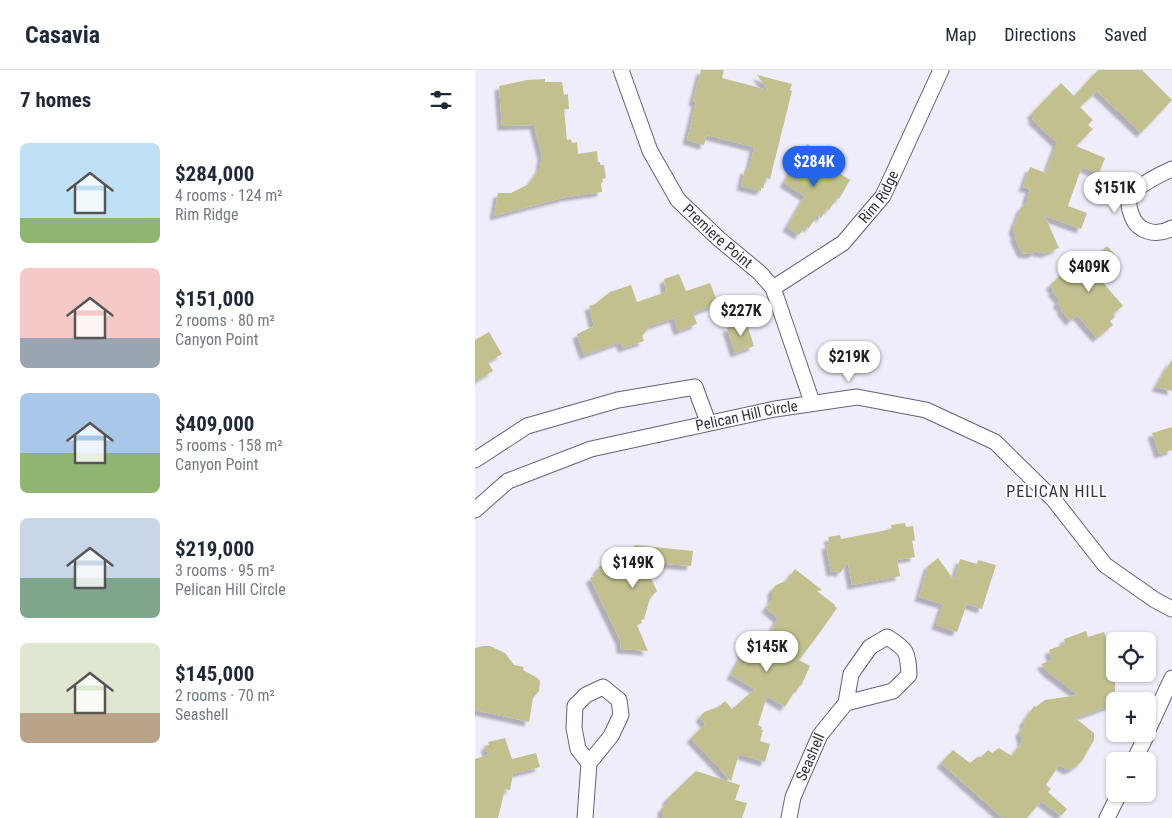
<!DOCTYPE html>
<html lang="en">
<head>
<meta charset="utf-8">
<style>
  body { margin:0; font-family:"Roboto Condensed",sans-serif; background:#f6f6f7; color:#1f2937; height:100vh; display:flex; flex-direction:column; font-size:19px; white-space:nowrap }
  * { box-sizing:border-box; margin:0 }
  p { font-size:16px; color:#747a83 }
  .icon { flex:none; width:28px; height:28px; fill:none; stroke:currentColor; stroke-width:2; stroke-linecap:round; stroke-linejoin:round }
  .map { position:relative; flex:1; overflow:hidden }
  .sheet { display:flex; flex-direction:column; background:#fff; width:475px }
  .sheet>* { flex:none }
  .controls { position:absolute; left:631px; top:562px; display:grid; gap:10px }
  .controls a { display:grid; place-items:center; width:50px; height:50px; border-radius:8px; background:#fff; box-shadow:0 1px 4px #0004; font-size:25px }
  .price { position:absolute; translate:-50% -42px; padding:0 11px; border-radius:18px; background:#fff; color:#222; font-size:16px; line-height:32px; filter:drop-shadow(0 1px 2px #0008) }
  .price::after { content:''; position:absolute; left:50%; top:30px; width:15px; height:11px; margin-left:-8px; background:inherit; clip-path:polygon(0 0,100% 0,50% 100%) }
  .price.current { background:#2563eb; color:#fff }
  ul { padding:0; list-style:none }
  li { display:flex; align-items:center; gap:15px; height:125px; padding:0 20px }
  li span { display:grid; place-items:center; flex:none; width:140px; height:100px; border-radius:8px; color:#555 }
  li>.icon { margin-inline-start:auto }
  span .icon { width:60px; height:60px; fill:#fffc; stroke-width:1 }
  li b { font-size:21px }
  h2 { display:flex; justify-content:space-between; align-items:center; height:60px; padding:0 20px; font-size:21px }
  header { display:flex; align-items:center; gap:30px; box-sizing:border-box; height:70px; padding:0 25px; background:#fff; border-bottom:1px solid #e0e1e3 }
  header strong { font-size:24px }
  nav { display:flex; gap:28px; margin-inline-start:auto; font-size:18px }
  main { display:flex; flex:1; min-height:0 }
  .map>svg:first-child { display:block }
  .building { fill:#c1c08e; filter:url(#shadow) }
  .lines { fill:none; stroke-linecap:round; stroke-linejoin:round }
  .minor-casing { stroke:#675f7b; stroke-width:17 }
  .minor { stroke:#fff; stroke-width:15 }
  .labels { text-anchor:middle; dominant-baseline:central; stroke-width:4; stroke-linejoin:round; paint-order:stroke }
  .street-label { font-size:15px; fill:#35313e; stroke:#fdfdfd }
  .neighbourhood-label { font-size:16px; letter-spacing:1px; fill:#35313e; stroke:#fdfdfd }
</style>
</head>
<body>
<header>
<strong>Casavia</strong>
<nav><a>Map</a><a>Directions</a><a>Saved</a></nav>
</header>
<main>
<section class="sheet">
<h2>7 homes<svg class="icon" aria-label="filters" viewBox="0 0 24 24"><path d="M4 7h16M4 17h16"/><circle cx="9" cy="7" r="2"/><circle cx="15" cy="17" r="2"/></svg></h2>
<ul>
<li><span style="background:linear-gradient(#bfe0f5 75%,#8fb573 0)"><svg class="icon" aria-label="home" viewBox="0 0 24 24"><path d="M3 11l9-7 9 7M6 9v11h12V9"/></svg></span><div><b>$284,000</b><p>4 rooms · 124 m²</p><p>Rim Ridge</p></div></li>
<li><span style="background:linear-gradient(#f6c9c9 70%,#9aa5b1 0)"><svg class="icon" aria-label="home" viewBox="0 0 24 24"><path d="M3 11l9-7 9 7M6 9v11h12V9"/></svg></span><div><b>$151,000</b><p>2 rooms · 80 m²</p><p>Canyon Point</p></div></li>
<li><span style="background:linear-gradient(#a9c7e8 60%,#8fb573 0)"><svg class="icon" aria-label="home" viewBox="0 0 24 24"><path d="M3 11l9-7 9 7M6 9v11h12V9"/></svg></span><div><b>$409,000</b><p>5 rooms · 158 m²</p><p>Canyon Point</p></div></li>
<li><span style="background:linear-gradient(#c9d6e8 60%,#7fa58c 0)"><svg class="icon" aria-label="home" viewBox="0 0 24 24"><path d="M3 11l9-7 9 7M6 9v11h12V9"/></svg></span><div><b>$219,000</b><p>3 rooms · 95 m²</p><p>Pelican Hill Circle</p></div></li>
<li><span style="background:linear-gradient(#dfe7d0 70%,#b9a48a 0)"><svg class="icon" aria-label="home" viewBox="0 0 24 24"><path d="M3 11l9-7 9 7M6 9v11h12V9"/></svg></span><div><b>$145,000</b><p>2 rooms · 70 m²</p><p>Seashell</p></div></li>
</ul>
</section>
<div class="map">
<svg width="697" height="748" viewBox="0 0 697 748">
  <defs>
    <filter id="shadow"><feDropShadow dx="-4.5" dy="4.5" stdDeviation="1" flood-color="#0004"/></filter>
  </defs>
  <rect width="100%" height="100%" fill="#f0edfa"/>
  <!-- building -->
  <g class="building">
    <path d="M226 0H249L247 8 293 20 282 5 317 14 315 20 317 21 295 109 291 108 288 119 286 118V121L266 116 270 99 274 100 279 77 232 65 229 75 212 70 221 32 218 31Z"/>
    <path d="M623 0H667L697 30 666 63 622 21 605 37 618 50 613 55 618 59 601 76 630 88 624 104 607 97 596 127 593 136 612 143 606 159 570 146 584 178 569 184 568 182 564 183 563 181 555 184 547 183 539 166H541L538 159 546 138 552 132V128L555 119 548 117 555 97 571 103 582 73 557 49 559 47 556 44 586 13 599 26Z"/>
    <path d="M70 9V12H87L89 25 93 24 94 39H89L92 70 96 69 97 73 102 72 103 84 122 81 123 92H125V95H129L131 108 127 109 128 112 126 113 127 122 91 127 19 146 23 123H36L54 114 65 98 67 85 59 55 27 56 24 16 52 10Z"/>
    <path d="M332 74 344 81 340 88 375 110 364 129 362 128 354 140 351 139 346 148 342 145 334 158 330 156 324 165 312 157 330 126 309 113Z"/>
    <path d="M632 176 644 189 638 195 640 198 626 210 648 236 638 244 640 247 635 251 638 255 622 268 602 245 595 251 586 240 588 239 582 233 585 230 577 221 579 220 575 215 599 193 607 199Z"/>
    <path d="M204 204 211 221 235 213 243 234 218 243 222 254 203 261 199 248 175 256 167 266 169 271 148 278 145 272 109 285 102 264 119 256 114 236 120 234 135 222 156 215 162 232 191 222 189 209Z"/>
    <path d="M271 251 279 276 260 283 252 258Z"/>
    <path d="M14 262 27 284 13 292 18 301 0 312V270Z"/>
    <path d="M697 289V321L681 317Z"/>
    <path d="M697 357V380L684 384 677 363Z"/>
    <path d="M430 453 431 457 438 456 440 470 437 471 440 487 422 490 425 506 377 515 373 492 365 503 362 501 356 502 351 475 355 474 353 467 365 465 366 469 417 459 416 455Z"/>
    <path d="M160 475 218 481 216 496 168 492 182 521 175 528 169 549 166 550 167 553 162 555 173 581 146 579 145 570 115 508 121 505 124 497 130 492 138 490 148 494 149 490H147Z"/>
    <path d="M463 488 479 510 485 489 502 494 503 490 521 495 507 539 492 534 482 562 461 555 468 534 444 527 453 496Z"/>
    <path d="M320 499 347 520 342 521 360 535 359 536 362 538 343 565 324 590 335 596 326 616 325 615 320 623 319 622 310 637 292 626 283 655 287 657 286 660H288L285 671 295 674 290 692 264 684 256 711 216 668 230 654 225 647 229 642 243 637 250 631 257 639 280 619 256 605 268 583 266 582 271 570 278 561 292 569 303 548 291 538 297 530V520L301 515 311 511Z"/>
    <path d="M611 561 613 567 629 562 636 580 640 579V626H639L640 634 600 648 619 663V670L607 691 600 697 593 700 584 695 571 715 576 719 573 722 592 739 586 746 566 731 552 748H528L466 693 478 680 495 693 502 687H506L513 680 517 683 524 678 537 686 547 672 545 662 550 654 548 653 559 636 561 637 570 630 603 625 573 602 566 594 577 590 574 580 590 574 589 569Z"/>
    <path d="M8 576H15L30 583 39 595 49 597 48 600 61 607 65 611 64 621 58 628 54 652 0 640V578Z"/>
    <path d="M30 668 37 689 61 683 65 697 38 704 35 720 30 719 23 748H0V689L13 685 10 676 14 675 13 672Z"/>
    <path d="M221 701 265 715 260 730 272 733 267 748H187V738L192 734V729Z"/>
  </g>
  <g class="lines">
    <defs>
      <g id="minor">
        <path id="s1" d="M146 0 175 81 203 130 244 169 285 203 298 218 337 332"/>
        <path d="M697 99C686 104 660 116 655 128 653 133 654 138 656 143 661 162 681 167 697 158"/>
        <path id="s2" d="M298 218 368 173 408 126 466 0"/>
        <path d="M0 390 52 356 143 330 220 317 233 352"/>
        <path id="s3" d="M0 440 33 411 116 379 300 339 382 327 451 340 520 372 579 430 630 495 680 530 697 539"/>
        <path d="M672 662 697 608"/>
        <path d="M659 691 672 664"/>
        <path d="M110 748 114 693 136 666 146 645 144 630 128 617 111 625 100 636 99 658 103 679 114 693"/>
        <path id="s4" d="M314 748 318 727 345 665 371 633 376 604 395 577 412 567C432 579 433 582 434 605L418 621 371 633"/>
        <path d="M632 748 644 724"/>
      </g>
    </defs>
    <!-- minor casing -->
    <use href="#minor" class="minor-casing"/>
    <!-- minor -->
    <use href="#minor" class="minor"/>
  </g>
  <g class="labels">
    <!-- street labels -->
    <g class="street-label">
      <text stroke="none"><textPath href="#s2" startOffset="142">Rim Ridge</textPath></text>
      <text stroke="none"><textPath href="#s1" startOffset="196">Premiere Point</textPath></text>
      <text stroke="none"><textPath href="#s3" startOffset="292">Pelican Hill Circle</textPath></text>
      <text stroke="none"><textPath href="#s4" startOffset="65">Seashell</textPath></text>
    </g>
    <!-- neighbourhood labels -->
    <g class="neighbourhood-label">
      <text x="582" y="421">PELICAN HILL</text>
    </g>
  </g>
</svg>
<div class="controls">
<a><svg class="icon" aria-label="locate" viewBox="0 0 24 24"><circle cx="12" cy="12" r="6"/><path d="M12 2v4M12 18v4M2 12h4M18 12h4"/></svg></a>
<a>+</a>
<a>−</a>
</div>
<b class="price current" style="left:339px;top:118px">$284K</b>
<b class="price" style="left:640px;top:144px">$151K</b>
<b class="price" style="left:614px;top:223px">$409K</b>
<b class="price" style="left:266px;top:267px">$227K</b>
<b class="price" style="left:374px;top:313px">$219K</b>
<b class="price" style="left:158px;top:519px">$149K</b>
<b class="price" style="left:292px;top:603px">$145K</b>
</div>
</main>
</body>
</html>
